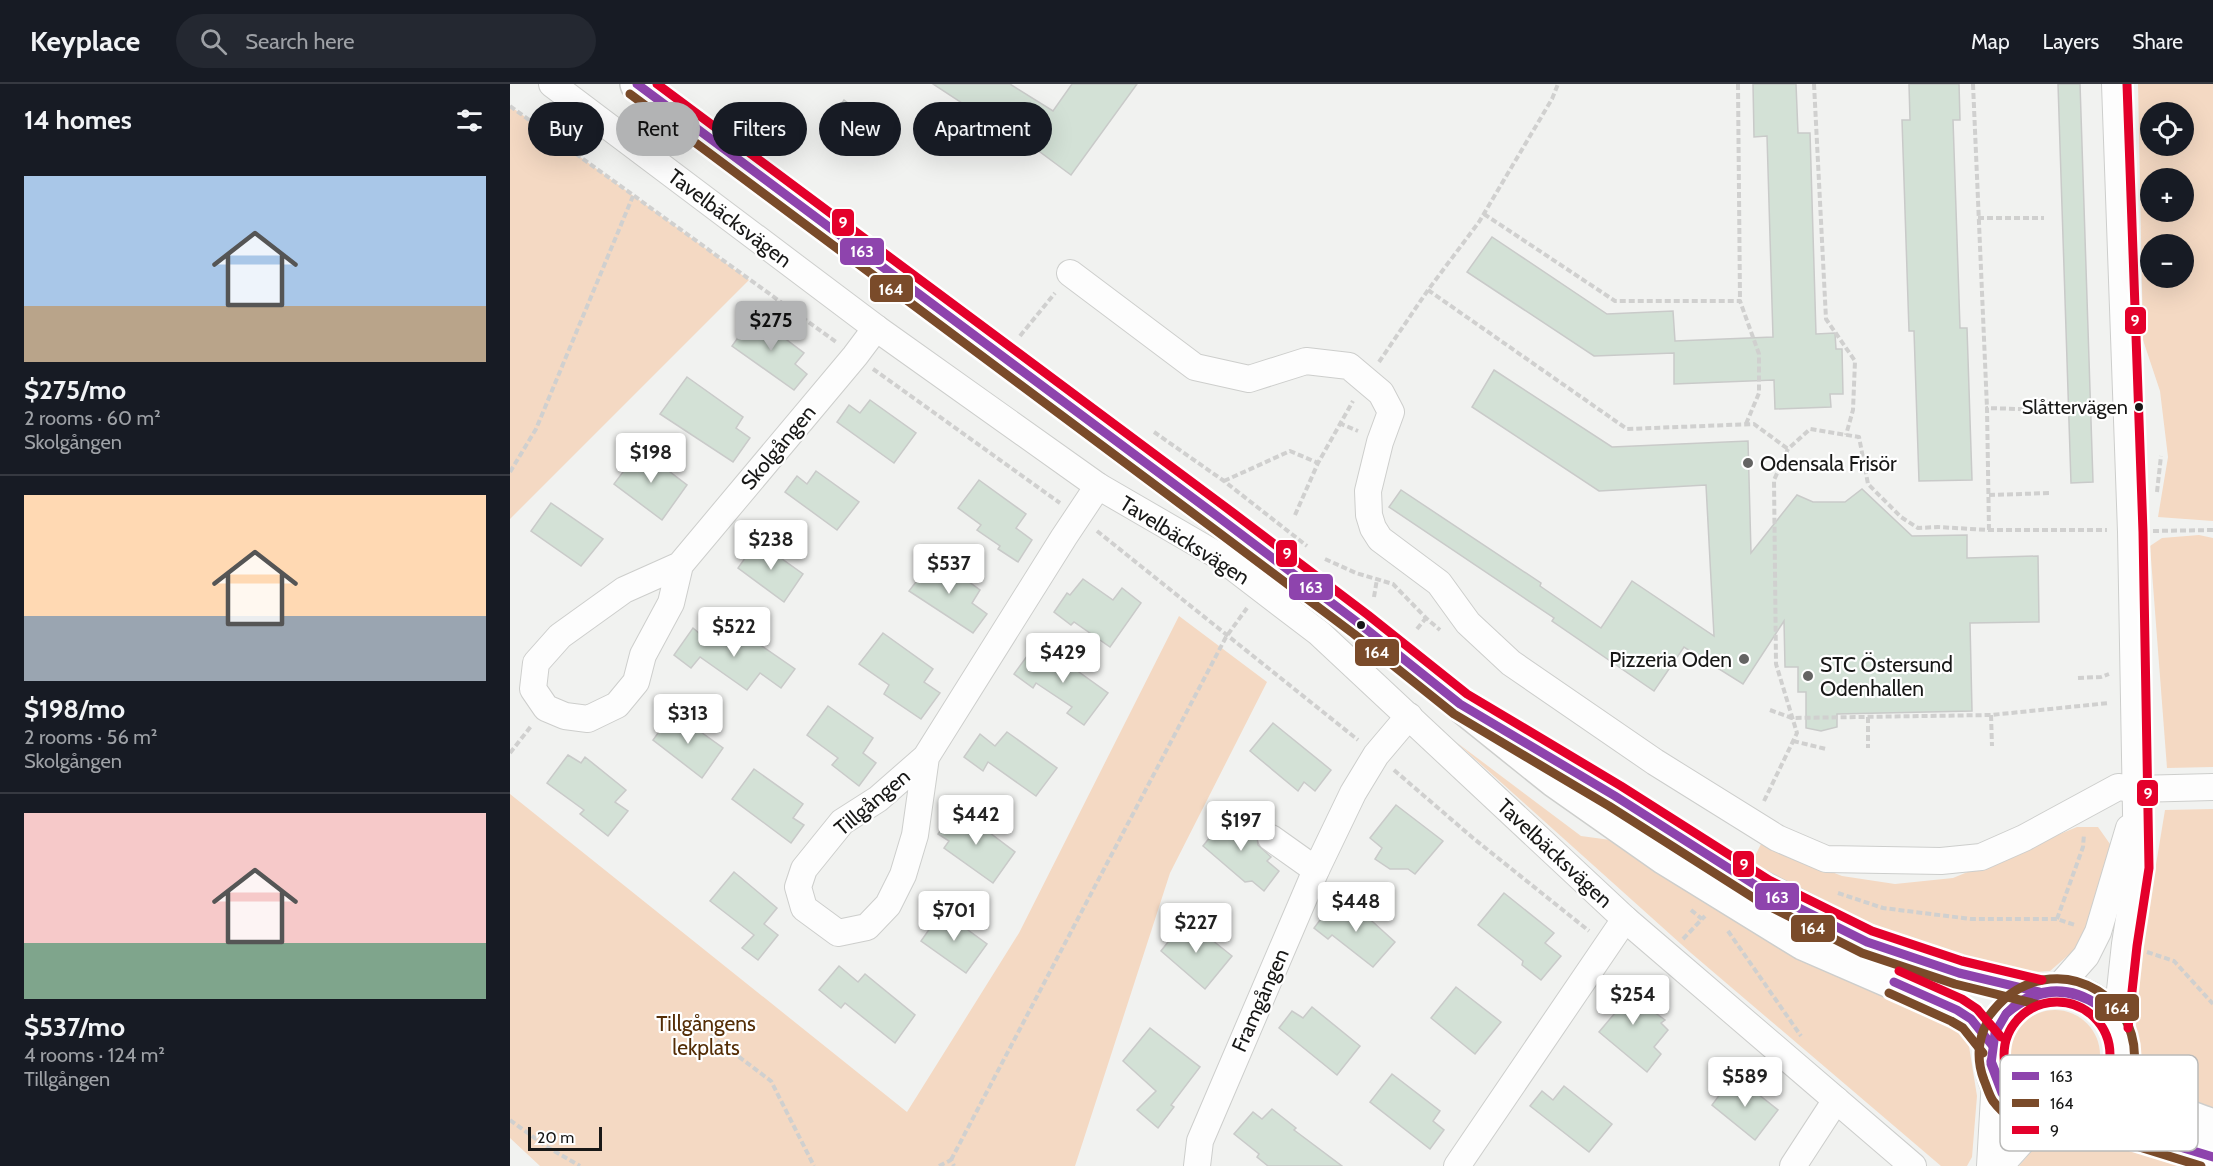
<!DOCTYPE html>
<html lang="en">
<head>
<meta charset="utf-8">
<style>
  body { margin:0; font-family:Cabin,sans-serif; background:#242831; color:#f1f3f6; height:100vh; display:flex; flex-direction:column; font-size:22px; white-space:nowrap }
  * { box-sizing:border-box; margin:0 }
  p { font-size:20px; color:#9ea1a6 }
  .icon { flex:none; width:33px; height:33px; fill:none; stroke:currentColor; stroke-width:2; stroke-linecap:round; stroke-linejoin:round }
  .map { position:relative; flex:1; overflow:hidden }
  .details { display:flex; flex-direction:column; background:#171b24; width:510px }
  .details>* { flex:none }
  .top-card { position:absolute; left:18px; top:18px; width:570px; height:54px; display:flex; gap:12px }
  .controls { position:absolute; left:1630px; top:18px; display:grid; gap:12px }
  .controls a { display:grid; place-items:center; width:54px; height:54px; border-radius:50%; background:#171b24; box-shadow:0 6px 24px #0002; font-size:30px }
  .scale { position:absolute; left:18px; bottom:15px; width:74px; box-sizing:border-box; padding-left:6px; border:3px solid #181817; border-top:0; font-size:16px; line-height:21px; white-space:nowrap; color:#181817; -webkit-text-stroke:4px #fff; paint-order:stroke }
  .price { position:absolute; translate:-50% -51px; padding:0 14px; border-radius:6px; background:#fff; color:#222; font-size:20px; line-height:39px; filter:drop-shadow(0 2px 3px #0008) }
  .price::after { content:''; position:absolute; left:50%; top:36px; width:18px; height:14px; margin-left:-9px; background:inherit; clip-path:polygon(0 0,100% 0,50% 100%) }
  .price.on { background:#b2b3b4; color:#111 }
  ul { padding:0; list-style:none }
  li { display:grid; align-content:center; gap:12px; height:318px; padding:0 24px }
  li+li { border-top:2px solid #363941 }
  li span { display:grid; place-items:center; height:186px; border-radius:0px; color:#555 }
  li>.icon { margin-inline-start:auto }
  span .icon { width:108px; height:108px; fill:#fffc; stroke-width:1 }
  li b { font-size:26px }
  h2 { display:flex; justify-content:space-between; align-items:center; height:72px; padding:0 24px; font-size:26px }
  .tag { padding:0 21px; border-radius:27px; background:#171b24; box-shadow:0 6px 24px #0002; font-size:21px; line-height:54px }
  .tag.on { background:#b2b3b4; color:#111 }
  header { display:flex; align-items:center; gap:36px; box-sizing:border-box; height:84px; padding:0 30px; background:#171b24; border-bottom:2px solid #363941 }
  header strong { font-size:28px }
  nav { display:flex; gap:33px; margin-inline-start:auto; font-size:21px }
  .search { width:420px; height:54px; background:#242831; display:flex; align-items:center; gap:15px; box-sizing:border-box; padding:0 21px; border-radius:33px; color:#9ea1a6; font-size:22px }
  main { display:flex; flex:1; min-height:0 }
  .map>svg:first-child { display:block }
  .green { fill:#f4d9c3; fill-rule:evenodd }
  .building { fill:#d3e1d6; stroke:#c9cac9; stroke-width:1.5 }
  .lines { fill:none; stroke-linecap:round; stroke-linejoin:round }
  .minor-casing { stroke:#cdcecc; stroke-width:28 }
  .major-casing { stroke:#cdcecc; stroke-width:36 }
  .path { stroke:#d0d0cf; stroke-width:4; stroke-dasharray:6 3; stroke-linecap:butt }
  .minor { stroke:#fdfdfd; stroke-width:26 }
  .major { stroke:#fdfdfd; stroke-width:33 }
  .bus-1-casing { stroke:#fff; stroke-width:14 }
  .bus-2-casing { stroke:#fff; stroke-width:14 }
  .bus-3-casing { stroke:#fff; stroke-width:14 }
  .bus-1 { stroke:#8e44ad; stroke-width:9 }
  .bus-2 { stroke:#7a4b2a; stroke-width:9 }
  .bus-3 { stroke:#e4002b; stroke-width:9 }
  .bus-dot { fill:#181817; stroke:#fff; stroke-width:2 }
  .poi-dot { fill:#646463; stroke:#fff; stroke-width:2 }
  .labels { text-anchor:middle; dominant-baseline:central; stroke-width:4.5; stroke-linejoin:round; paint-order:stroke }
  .bus-label { font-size:20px; fill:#181817; stroke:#fff; text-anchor:end }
  .street-label { font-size:21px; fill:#181817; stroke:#fff }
  .poi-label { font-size:21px; fill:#181817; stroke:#fff; text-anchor:start }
  .park-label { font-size:21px; fill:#542d06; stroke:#fff }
  .key { fill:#fff; stroke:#babab9; stroke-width:1.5 }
  .key-label { font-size:16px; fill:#181817 }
  .line-badge { stroke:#fff; stroke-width:2 }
  .badge-label { font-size:16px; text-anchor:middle; font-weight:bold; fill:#fff }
</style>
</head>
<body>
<header>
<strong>Keyplace</strong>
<div class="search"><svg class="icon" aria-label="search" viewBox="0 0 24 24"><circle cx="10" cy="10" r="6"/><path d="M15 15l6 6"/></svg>Search here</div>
<nav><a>Map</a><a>Layers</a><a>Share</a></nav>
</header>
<main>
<section class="details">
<h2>14 homes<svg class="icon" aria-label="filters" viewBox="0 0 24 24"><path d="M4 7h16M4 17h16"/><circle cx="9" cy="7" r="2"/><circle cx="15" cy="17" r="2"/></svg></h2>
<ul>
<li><span style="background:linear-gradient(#a9c7e8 70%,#b9a48a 0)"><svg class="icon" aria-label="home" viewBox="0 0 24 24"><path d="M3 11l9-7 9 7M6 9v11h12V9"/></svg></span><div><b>$275/mo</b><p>2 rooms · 60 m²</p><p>Skolgången</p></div></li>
<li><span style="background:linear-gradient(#ffd9b3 65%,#9aa5b1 0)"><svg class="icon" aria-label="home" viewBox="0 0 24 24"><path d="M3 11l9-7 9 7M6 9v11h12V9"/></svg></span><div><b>$198/mo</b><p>2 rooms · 56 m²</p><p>Skolgången</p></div></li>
<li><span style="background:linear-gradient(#f6c9c9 70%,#7fa58c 0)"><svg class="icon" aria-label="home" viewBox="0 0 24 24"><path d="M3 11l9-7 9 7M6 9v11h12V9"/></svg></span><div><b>$537/mo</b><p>4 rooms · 124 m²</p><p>Tillgången</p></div></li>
</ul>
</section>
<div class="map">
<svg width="1703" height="1082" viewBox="0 0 1703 1082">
  <rect width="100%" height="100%" fill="#f1f2f0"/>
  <!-- green -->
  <g class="green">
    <path d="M1628 0H1703V437L1648 433 1658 373 1650 307 1633 256ZM1641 28H1674V62H1641ZM1641 94H1674V128H1641ZM1641 160H1674V194H1641Z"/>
    <path d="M0 22 239 196 0 435Z"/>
    <path d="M1689 451 1703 454V683L1657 684 1640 462 1652 454Z"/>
    <path d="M669 532 757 598 660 789 565 1082H30L0 1054V710L397 1028 509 849Z"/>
    <path d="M946 658 1071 752 1108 757 1276 865 1362 907 1438 936 1458 956 1467 1012 1462 1073 1457 1082H1431L1181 869Z"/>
    <path d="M1703 725V1027L1668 1014 1640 995 1630 975 1626 947 1627 878 1637 835 1655 726Z"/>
    <path d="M1567 743H1588L1600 760 1596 784 1569 862 1540 887 1509 889 1441 875 1352 843 1238 786 1251 760 1332 792 1385 800 1443 794Z"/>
    <circle cx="1545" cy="971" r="45"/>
    <path d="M1549 1053 1595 1057 1686 1082H1509L1527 1060Z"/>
  </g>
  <!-- building -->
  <g class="building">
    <path d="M423 0H500L543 27 562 0H627L561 91 495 42 493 46Z"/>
    <path d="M1243 0H1286L1288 49H1300L1306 250 1325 249 1326 265H1332L1333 310H1320L1321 323 1265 325 1264 296 1164 300V269L1084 272 957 188 982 153 1097 230 1163 227 1165 257 1263 253 1257 52 1244 53Z"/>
    <path d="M1399 0H1449L1450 36H1443L1450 244H1457L1462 396 1409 397 1404 247H1399L1392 36H1400Z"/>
    <path d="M1548 0H1570L1583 398 1561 399Z"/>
    <path d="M334 16 358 34 339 61 315 43Z"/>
    <path d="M244 231 294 269 285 280 297 290 284 306 222 262Z"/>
    <path d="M984 286 1102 363 1238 357 1241 469 1287 411 1303 418H1335L1352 405 1402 452 1457 451V474L1528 472 1529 538 1460 539 1462 627 1327 630V643L1311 647 1296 644V608H1288V583H1275L1274 537 1233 600 1174 563 1144 607 1042 537 1044 534 879 423 891 406 1031 499 1030 502 1091 544 1122 497 1204 552 1196 401 1089 407 962 323Z"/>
    <path d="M177 293 233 333 226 344 240 354 223 378 150 330Z"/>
    <path d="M360 316 406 349 384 379 327 338 339 321 350 329Z"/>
    <path d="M130 365 177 401 152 436 104 400Z"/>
    <path d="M306 387 349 418 327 446 275 408 287 392 297 400Z"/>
    <path d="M469 396 516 430 506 444 522 456 508 478 488 465 490 462 467 446 471 441 448 424Z"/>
    <path d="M41 419 93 455 71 482 21 447Z"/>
    <path d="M247 457 293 490 274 518 228 484Z"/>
    <path d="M425 473 470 506 462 519 477 530 463 549 399 507Z"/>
    <path d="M573 495 603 516 612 504 631 519 600 563 564 538 561 541 544 528 557 509 560 511Z"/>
    <path d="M208 541 231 558 236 551 285 585 271 604 250 589 237 606 190 573 181 584 164 571 183 544 197 556Z"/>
    <path d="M373 549 423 585 414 598 430 609 411 635 374 610 379 601 349 580Z"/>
    <path d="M520 568 534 578 541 568 598 609 574 641 557 629 562 623 526 599 523 604 504 590Z"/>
    <path d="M318 622 363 654 353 669 366 679 349 702 322 681 328 674 297 651Z"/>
    <path d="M163 628 213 664 192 694 143 656Z"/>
    <path d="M763 639 821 686 805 707 794 698 788 707 740 667Z"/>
    <path d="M497 648 547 684 526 712 478 678 473 687 454 673 470 650 485 662Z"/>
    <path d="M58 671 71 679 75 673 116 706 105 718 118 727 98 752 70 730 74 726 37 699Z"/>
    <path d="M244 685 293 720 283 734 294 741 281 759 222 715Z"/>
    <path d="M886 721 933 757 905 790 898 785H880L865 775 872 764 860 754Z"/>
    <path d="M447 724 505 768 483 799 434 764 439 757 428 750Z"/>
    <path d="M719 729 747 751 748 761 761 773 757 777 769 787 754 807 742 797 735 798 693 762Z"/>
    <path d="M224 788 267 824 254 840 268 851 248 876 232 864 244 851 200 817Z"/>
    <path d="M994 809 1044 849 1035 859 1051 872 1031 896 1012 881 1013 877 968 841Z"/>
    <path d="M842 819 885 858 863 883 822 851 818 855 804 844 822 820 833 830Z"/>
    <path d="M432 827 477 860 456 889 411 857Z"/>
    <path d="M676 835 722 872 695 905 651 867Z"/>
    <path d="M329 882 348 898 355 890 405 931 385 959 335 919 331 924 309 906Z"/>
    <path d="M1105 896 1126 911 1125 914 1155 936 1151 939 1158 946 1144 963 1151 970 1137 988 1089 948 1105 929 1089 916Z"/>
    <path d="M946 903 991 938 965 970 921 934Z"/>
    <path d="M802 923 850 962 827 991 769 944 782 927 793 934Z"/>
    <path d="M640 944 690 983 661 1021 664 1023 648 1044 627 1026 646 1007 613 977Z"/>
    <path d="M882 990 930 1027 923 1037 934 1046 920 1065 860 1018Z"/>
    <path d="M1224 991 1268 1026 1245 1056 1202 1021Z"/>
    <path d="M1054 1002 1102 1040 1079 1068 1020 1022 1032 1007 1043 1016Z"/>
    <path d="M762 1025 786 1044 784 1046 832 1082H758L747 1073 749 1070 724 1050 743 1028 752 1035Z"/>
  </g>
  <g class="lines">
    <defs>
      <g id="minor">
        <path d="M42 0 366 244 588 402 707 471 809 549 1115 835 1403 1082"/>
        <path d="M1605 0 1621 448 1627 784 1615 860 1606 943"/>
        <path d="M560 189 685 283 739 295 796 277 839 282 871 309 881 328 870 358 858 407 859 431 863 444 870 455 929 499 958 539 1001 579 1145 678 1267 754 1316 775 1431 777 1471 773 1514 754 1608 703 1626 705 1703 703"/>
        <path d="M170 481 161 519 133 571 126 598 107 621 78 635 55 632 36 624 23 605 26 579 50 552 114 506 170 481 345 272 366 244"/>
        <path d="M416 673 405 751 393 791 378 821 357 843 328 849 294 824 288 803 294 785 332 738 368 715 416 673 554 453 588 402"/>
        <path d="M761 754 806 786"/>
        <path d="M1546 906 1576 872 1588 848 1619 744"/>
        <path d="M687 1082 690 1057 806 786 843 709 866 671 899 632"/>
        <path d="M947 1082 1115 835"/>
        <path d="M1283 1082 1326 1016"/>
        <path d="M1480 1082 1485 995"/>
        <path d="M1490 1082 1531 1036"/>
      </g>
      <g id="major">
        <path d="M127 0 851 541 1044 696 1155 774 1293 859 1447 926 1461 935 1482 961"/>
        <path d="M1112 717 1225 790 1357 858 1449 889 1529 908"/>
        <circle cx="1547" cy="972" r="66"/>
        <path d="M1611 983C1638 1022 1661 1027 1703 1042"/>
        <path d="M1571 1033 1703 1073"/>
      </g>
    </defs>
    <!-- minor casing -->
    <use href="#minor" class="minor-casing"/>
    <!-- major casing -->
    <use href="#major" class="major-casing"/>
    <!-- path -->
    <g class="path">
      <path d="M1228 0 1230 217"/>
      <path d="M1304 0 1316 235 1345 277 1343 326 1336 351"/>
      <path d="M1463 0 1477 324"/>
      <path d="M0 22 326 258"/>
      <path d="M974 130 1105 217H1230L1249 270V309L1236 340"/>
      <path d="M1468 134H1534"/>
      <path d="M918 206 1117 345 1244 340 1278 365"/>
      <path d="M510 252 545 209"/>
      <path d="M869 278 918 206 969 138 1042 15 1048 0"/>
      <path d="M363 285 550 419"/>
      <path d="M829 339 848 347"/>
      <path d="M644 348 714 397 797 462"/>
      <path d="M0 388 26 345 123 112"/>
      <path d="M714 397 780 367 808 379"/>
      <path d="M1647 408 1651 372"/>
      <path d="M1479 411 1541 409"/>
      <path d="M785 431 808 379 843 317"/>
      <path d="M1479 446 1477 324 1539 326"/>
      <path d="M587 447 848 656"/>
      <path d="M1643 447 1703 446"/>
      <path d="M815 475 846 489 883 500 916 534 930 546"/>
      <path d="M864 513 867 495"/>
      <path d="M907 545 916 534"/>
      <path d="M1568 594 1591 593 1599 590"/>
      <path d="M1260 626 1282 634 1481 631 1599 619"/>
      <path d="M1481 631 1482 662"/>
      <path d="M1358 633V664"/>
      <path d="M1283 657 1316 665"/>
      <path d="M0 669 22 641"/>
      <path d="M884 686 963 754 1079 847"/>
      <path d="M1254 717 1287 649 1266 580 1264 396 1278 365 1300 345 1349 353 1358 400 1391 433 1408 444 1428 443 1479 446H1597"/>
      <path d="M1328 809 1373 824 1461 835H1547L1565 841"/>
      <path d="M1181 826 1192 835"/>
      <path d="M1547 835 1573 763 1574 750"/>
      <path d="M1218 847 1291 952"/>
      <path d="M1173 855 1195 832"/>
      <path d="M1637 868 1664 877 1703 920"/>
      <path d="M200 951 261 997 304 1082"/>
      <path d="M0 1036 37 1063 70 1082"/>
      <path d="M441 1076 716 553 737 524"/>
      <path d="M429 1082 441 1076 444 1082"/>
    </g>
    <!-- minor -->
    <use href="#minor" class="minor"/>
    <!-- major -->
    <use href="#major" class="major"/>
    <defs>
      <g id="bus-1">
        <path d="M127 0 707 432 851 541 950 620 1105 712 1253 806 1357 858 1449 889 1529 908"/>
        <path d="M1384 898 1447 926 1461 935 1482 961"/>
        <path d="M1497 929C1522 902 1559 900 1588 921"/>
        <path d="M1497 929C1527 905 1554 901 1588 921"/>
        <path d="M1496 930 1485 949 1481 980 1492 1009 1511 1028 1534 1036"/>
        <path d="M1481 977C1495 1012 1498 1021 1534 1036"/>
        <path d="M1571 1033 1703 1073"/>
        <path d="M1534 1036C1564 1037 1579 1030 1600 1011"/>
        <path d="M1534 1036C1563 1038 1580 1031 1600 1011"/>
      </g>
      <g id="bus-2">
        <path d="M120 10 700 442 844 550 944 630 1099 722 1247 816 1352 869 1445 900 1526 920"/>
        <path d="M1379 909 1441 937 1453 944 1473 969"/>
        <path d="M1477 939C1467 957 1467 978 1474 996 1477 1003 1479 1011 1483 1017 1506 1047 1543 1055 1578 1042 1590 1037 1606 1026 1613 1014 1662 922 1541 847 1479 932"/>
        <path d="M1568 1044 1691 1082"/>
      </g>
      <g id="bus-3">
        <path d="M147 0 714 422 858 531 957 610 1111 702 1259 796 1362 847 1452 877 1532 896"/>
        <path d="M1617 0 1633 448 1639 784 1627 862 1618 944"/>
        <path d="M1389 887 1452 915 1467 925 1491 953"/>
        <circle cx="1547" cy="971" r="53"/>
      </g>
    </defs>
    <!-- bus-1 casing -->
    <use href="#bus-1" class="bus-1-casing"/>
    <!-- bus-2 casing -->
    <use href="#bus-2" class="bus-2-casing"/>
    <!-- bus-3 casing -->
    <use href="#bus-3" class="bus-3-casing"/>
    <!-- bus-1 -->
    <use href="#bus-1" class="bus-1"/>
    <!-- bus-2 -->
    <use href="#bus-2" class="bus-2"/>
    <!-- bus-3 -->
    <use href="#bus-3" class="bus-3"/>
  </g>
  <!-- markers -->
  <g class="bus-dot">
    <circle cx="1629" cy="323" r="5"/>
    <circle cx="851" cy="541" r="5"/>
  </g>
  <g class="poi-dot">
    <circle cx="1238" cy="379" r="6"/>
    <circle cx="1234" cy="575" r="6"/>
    <circle cx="1298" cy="592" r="6"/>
  </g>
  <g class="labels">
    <!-- bus labels -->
    <g class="bus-label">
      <text x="1618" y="323">Slåttervägen</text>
    </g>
    <!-- street labels -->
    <g class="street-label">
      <text transform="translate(220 134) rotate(37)">Tavelbäcksvägen</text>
      <text transform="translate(268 363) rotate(-50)">Skolgången</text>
      <text transform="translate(675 456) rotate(32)">Tavelbäcksvägen</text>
      <text transform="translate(362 718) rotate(-40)">Tillgången</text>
      <text transform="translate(1045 769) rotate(43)">Tavelbäcksvägen</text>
      <text transform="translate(750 916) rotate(-66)">Framgången</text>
    </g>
    <!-- poi labels -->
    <g class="poi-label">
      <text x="1250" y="379">Odensala Frisör</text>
      <text x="1222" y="575" text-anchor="end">Pizzeria Oden</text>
      <text x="1310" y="580">STC Östersund<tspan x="1310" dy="24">Odenhallen</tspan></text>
    </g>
    <!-- park labels -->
    <g class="park-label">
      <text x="196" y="939">Tillgångens<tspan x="196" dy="24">lekplats</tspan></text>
    </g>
  </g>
  <!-- legend -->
  <rect x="1490" y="971" width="198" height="96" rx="9" class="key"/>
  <rect x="1502" y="988" width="27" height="8" fill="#8e44ad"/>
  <rect x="1502" y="1015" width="27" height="8" fill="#7a4b2a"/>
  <rect x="1502" y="1042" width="27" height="8" fill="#e4002b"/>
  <g class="key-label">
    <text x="1540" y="998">163</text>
    <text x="1540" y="1025">164</text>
    <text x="1540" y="1052">9</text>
  </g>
  <g class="line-badge">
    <rect x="321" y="124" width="24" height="29" rx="6" fill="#e4002b"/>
    <rect x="329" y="153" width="46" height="29" rx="6" fill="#8e44ad"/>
    <rect x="359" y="190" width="45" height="29" rx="6" fill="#7a4b2a"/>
    <rect x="1614" y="222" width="23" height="29" rx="6" fill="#e4002b"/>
    <rect x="765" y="455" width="23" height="29" rx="6" fill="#e4002b"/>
    <rect x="778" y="489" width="46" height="28" rx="6" fill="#8e44ad"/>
    <rect x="844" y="554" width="46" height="29" rx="6" fill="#7a4b2a"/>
    <rect x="1626" y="695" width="23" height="28" rx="6" fill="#e4002b"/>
    <rect x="1222" y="766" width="23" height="28" rx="6" fill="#e4002b"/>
    <rect x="1244" y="798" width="46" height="29" rx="6" fill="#8e44ad"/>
    <rect x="1280" y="830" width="46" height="29" rx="6" fill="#7a4b2a"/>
    <rect x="1584" y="909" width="46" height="29" rx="6" fill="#7a4b2a"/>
  </g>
  <g class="badge-label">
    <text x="333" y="144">9</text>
    <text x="352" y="173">163</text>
    <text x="381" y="211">164</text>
    <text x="1625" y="242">9</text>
    <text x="777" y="475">9</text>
    <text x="801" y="509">163</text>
    <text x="867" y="574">164</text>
    <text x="1638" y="715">9</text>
    <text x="1234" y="786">9</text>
    <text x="1267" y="819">163</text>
    <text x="1303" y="850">164</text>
    <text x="1607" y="930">164</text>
  </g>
</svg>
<div class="controls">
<a><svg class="icon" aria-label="locate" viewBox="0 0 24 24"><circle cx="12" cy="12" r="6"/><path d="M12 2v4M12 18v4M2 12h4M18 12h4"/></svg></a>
<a>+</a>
<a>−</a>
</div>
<div class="scale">20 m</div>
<b class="price on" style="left:261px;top:268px">$275</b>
<b class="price" style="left:141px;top:400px">$198</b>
<b class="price" style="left:261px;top:487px">$238</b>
<b class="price" style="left:439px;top:511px">$537</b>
<b class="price" style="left:224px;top:574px">$522</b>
<b class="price" style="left:553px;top:600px">$429</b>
<b class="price" style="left:178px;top:661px">$313</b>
<b class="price" style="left:466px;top:762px">$442</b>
<b class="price" style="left:731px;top:768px">$197</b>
<b class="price" style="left:846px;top:849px">$448</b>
<b class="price" style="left:444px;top:858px">$701</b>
<b class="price" style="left:686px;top:870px">$227</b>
<b class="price" style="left:1123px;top:942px">$254</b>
<b class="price" style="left:1235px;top:1024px">$589</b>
<div class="top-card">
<a class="tag">Buy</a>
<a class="tag on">Rent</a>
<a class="tag">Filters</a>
<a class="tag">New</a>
<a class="tag">Apartment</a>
</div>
</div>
</main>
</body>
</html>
